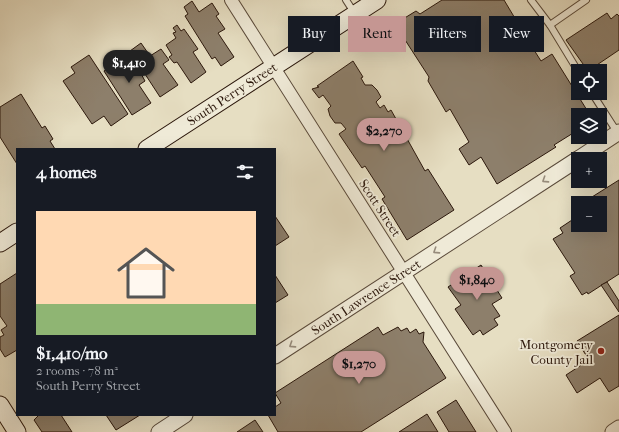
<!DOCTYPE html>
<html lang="en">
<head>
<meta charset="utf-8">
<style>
  body { margin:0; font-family:"IM FELL French Canon",serif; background:#20242c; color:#f1f3f6; height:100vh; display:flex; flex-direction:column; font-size:15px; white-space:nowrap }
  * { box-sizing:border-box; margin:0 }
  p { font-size:13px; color:#9ea1a6 }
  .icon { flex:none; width:22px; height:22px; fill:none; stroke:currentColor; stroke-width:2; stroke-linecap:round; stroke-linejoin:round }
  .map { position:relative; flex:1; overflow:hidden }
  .drawer { position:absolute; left:16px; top:148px; width:260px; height:268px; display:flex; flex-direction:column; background:#171b24; border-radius:0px; box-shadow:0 4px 16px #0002 }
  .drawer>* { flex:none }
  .top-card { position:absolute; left:288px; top:16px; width:271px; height:36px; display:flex; gap:8px }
  .fabs { position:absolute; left:571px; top:64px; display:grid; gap:8px }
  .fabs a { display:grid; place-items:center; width:36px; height:36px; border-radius:0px; background:#171b24; box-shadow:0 4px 16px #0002; font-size:20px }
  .price { position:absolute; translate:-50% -34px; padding:0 9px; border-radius:14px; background:#c59692; color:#111; font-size:13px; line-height:26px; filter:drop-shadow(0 1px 2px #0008) }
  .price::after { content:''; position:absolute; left:50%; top:24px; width:12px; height:9px; margin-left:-6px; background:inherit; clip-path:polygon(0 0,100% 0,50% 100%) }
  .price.active { background:#222; color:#fff }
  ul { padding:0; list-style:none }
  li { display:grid; align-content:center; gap:8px; height:212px; padding:0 20px }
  li span { display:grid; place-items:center; height:124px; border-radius:0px; color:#555 }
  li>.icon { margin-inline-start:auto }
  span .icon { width:72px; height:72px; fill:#fffc; stroke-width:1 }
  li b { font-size:17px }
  h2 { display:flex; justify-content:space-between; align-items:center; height:48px; padding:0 20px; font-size:17px }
  .chip { padding:0 14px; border-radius:0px; background:#171b24; box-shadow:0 4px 16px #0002; font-size:14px; line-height:36px }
  .chip.active { background:#c59692; color:#111 }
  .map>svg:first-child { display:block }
  .building { fill:#8d7f6b; stroke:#2c180c }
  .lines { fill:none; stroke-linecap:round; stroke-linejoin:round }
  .service-casing { stroke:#5a4a3a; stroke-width:8 }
  .minor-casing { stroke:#5a4a3a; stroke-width:14 }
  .tertiary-casing { stroke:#5a4a3a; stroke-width:17 }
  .secondary-casing { stroke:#2c180c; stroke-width:19 }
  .service { stroke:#efead7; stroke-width:6 }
  .minor { stroke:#efead7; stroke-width:12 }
  .tertiary { stroke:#efead7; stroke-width:15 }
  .secondary { stroke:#efead7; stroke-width:17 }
  .oneway { stroke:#978c7c }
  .poi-dot { fill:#8f2418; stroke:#efead7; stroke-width:1.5 }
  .labels { text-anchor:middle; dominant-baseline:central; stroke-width:3.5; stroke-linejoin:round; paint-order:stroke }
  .street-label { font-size:13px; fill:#2c180c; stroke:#efead7 }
  .poi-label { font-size:13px; fill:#2c180c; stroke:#efead7; text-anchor:end }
</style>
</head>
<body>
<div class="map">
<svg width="619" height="432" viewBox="0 0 619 432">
  <rect width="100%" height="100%" fill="#e6dec2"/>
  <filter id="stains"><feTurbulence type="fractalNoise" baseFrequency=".005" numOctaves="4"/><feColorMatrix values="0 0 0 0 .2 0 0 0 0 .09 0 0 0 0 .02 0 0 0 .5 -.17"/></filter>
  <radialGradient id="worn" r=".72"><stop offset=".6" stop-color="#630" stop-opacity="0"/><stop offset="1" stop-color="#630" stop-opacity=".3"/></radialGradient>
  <!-- building -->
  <g class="building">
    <path d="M442 0H504L525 35 529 33 538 48 534 50 541 61 552 54 590 115H578V130L554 145 556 147 497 184 481 157 469 165 459 149 469 142 450 109 446 112 428 81 429 77 398 29 404 25 403 19 416 11 420 14Z"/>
    <path d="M192 1 199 12 212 3 219 14 216 16 225 29 218 33 234 57 221 66 215 57 212 59 185 16 188 14 184 7Z"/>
    <path d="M607 13 611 19 617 14 619 16V50L588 71 566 40Z"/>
    <path d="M177 25 181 31 184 29 198 49 193 52 206 72 191 83 177 62 174 63 169 57 172 55 166 45 176 38 173 33 176 32 173 28Z"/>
    <path d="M141 43 150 56 161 49 169 60 163 64 178 85 160 97 130 51Z"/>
    <path d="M130 54 145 81 139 85 151 103 132 115 104 71Z"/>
    <path d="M89 55 128 114 111 126 104 116 92 124 63 81 75 73 71 67Z"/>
    <path d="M353 61 363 77 361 78 365 85H372L377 90 381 97 376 102 380 108 384 105 388 112 391 110 425 171 428 169 454 210 407 240 382 199 385 197 365 166 362 168 339 134 346 129 341 123H335L330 116 328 109 331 106 323 95 319 98 312 89 319 87 317 86Z"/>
    <path d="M21 94 42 128 45 126 53 139 50 141 55 149H17V164L0 137V107Z"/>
    <path d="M619 180V274L588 294 587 292 582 295 570 276 575 273 553 239 563 233 560 228 578 216V225H600V203L584 202Z"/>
    <path d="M275 216 289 237 275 246Z"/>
    <path d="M481 265 502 298 492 304 500 316 494 319 498 325 483 335 480 330 473 335 455 309 461 305 448 287Z"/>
    <path d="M17 273V350L5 357 0 349V337L4 335 1 330 7 326 0 316V284Z"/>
    <path d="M275 275 288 295 275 303Z"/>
    <path d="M607 282 619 301V312L601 285Z"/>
    <path d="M619 315V386L609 392 600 378 577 393 566 375 589 360 577 341Z"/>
    <path d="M378 327 383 335 398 327 401 331 407 328 410 333 416 329 419 334 424 332 423 342 446 378 361 432H278L268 415H275V407L281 403 275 393Z"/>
    <path d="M456 400 476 432H449L437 412Z"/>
    <path d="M427 414 438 432H399Z"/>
    <path d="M39 415H61L72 432H42L34 420Z"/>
    <path d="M106 415H140L116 430Z"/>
    <path d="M255 420 263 432H237Z"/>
  </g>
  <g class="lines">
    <defs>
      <g id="service">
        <path d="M346 0 355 14"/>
        <path d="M531 0 550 25 586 0"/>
        <path d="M550 25 578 71"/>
        <path d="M592 93 617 132"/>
      </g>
      <path id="minor" d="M231 0 505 432"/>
      <g id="tertiary">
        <path d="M578 159 619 132"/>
        <path d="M275 356 578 159"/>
        <path d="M159 432 185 415"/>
        <path d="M613 432 619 428"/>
      </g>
      <g id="secondary">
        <path d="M147 149 377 0"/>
        <path d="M0 243 17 232"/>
        <path d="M0 405 17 432"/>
      </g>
    </defs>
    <!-- service casing -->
    <use href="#service" class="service-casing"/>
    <!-- minor casing -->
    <use href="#minor" class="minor-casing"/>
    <!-- tertiary casing -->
    <use href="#tertiary" class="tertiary-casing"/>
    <!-- secondary casing -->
    <use href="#secondary" class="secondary-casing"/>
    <!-- service -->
    <use href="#service" class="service"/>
    <!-- minor -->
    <use href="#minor" class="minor"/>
    <!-- tertiary -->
    <use href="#tertiary" class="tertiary"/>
    <!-- secondary -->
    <use href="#secondary" class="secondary"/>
  </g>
  <!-- one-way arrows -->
  <defs><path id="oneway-chevron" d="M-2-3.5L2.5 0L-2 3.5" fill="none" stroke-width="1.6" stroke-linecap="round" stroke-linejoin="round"/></defs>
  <g class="oneway">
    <use href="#oneway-chevron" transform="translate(545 180) rotate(147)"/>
    <use href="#oneway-chevron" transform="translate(436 251) rotate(147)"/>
    <use href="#oneway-chevron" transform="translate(292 345) rotate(147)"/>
  </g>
  <!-- markers -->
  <circle class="poi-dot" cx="601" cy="351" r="4"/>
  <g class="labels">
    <!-- street labels -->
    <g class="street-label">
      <text transform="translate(232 94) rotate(-33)">South Perry Street</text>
      <text transform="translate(380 208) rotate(57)">Scott Street</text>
      <text transform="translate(366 297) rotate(-33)">South Lawrence Street</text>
    </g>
    <!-- poi labels -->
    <g class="poi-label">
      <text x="593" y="344">Montgomery<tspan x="593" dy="15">County Jail</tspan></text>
    </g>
  </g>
  <rect width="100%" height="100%" filter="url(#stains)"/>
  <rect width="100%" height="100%" fill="url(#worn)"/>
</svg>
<div class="fabs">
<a><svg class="icon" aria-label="locate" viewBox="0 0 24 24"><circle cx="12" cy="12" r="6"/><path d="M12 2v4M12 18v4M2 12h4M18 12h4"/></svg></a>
<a><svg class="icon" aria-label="layers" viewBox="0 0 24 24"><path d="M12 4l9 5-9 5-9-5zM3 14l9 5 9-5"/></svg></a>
<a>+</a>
<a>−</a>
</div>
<b class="price active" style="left:129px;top:84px">$1,410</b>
<b class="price" style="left:384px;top:152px">$2,270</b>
<b class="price" style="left:477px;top:301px">$1,840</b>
<b class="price" style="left:359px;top:385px">$1,270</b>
<div class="top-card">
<a class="chip">Buy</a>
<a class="chip active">Rent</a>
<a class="chip">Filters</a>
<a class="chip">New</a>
</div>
<section class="drawer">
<h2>4 homes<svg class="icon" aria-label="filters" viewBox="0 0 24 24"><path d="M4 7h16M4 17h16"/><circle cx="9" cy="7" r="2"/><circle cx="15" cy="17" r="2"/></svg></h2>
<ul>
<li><span style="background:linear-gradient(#ffd9b3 75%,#8fb573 0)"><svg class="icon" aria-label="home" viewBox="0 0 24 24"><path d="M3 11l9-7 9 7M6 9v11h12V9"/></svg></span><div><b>$1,410/mo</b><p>2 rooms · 78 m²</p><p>South Perry Street</p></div></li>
</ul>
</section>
</div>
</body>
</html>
